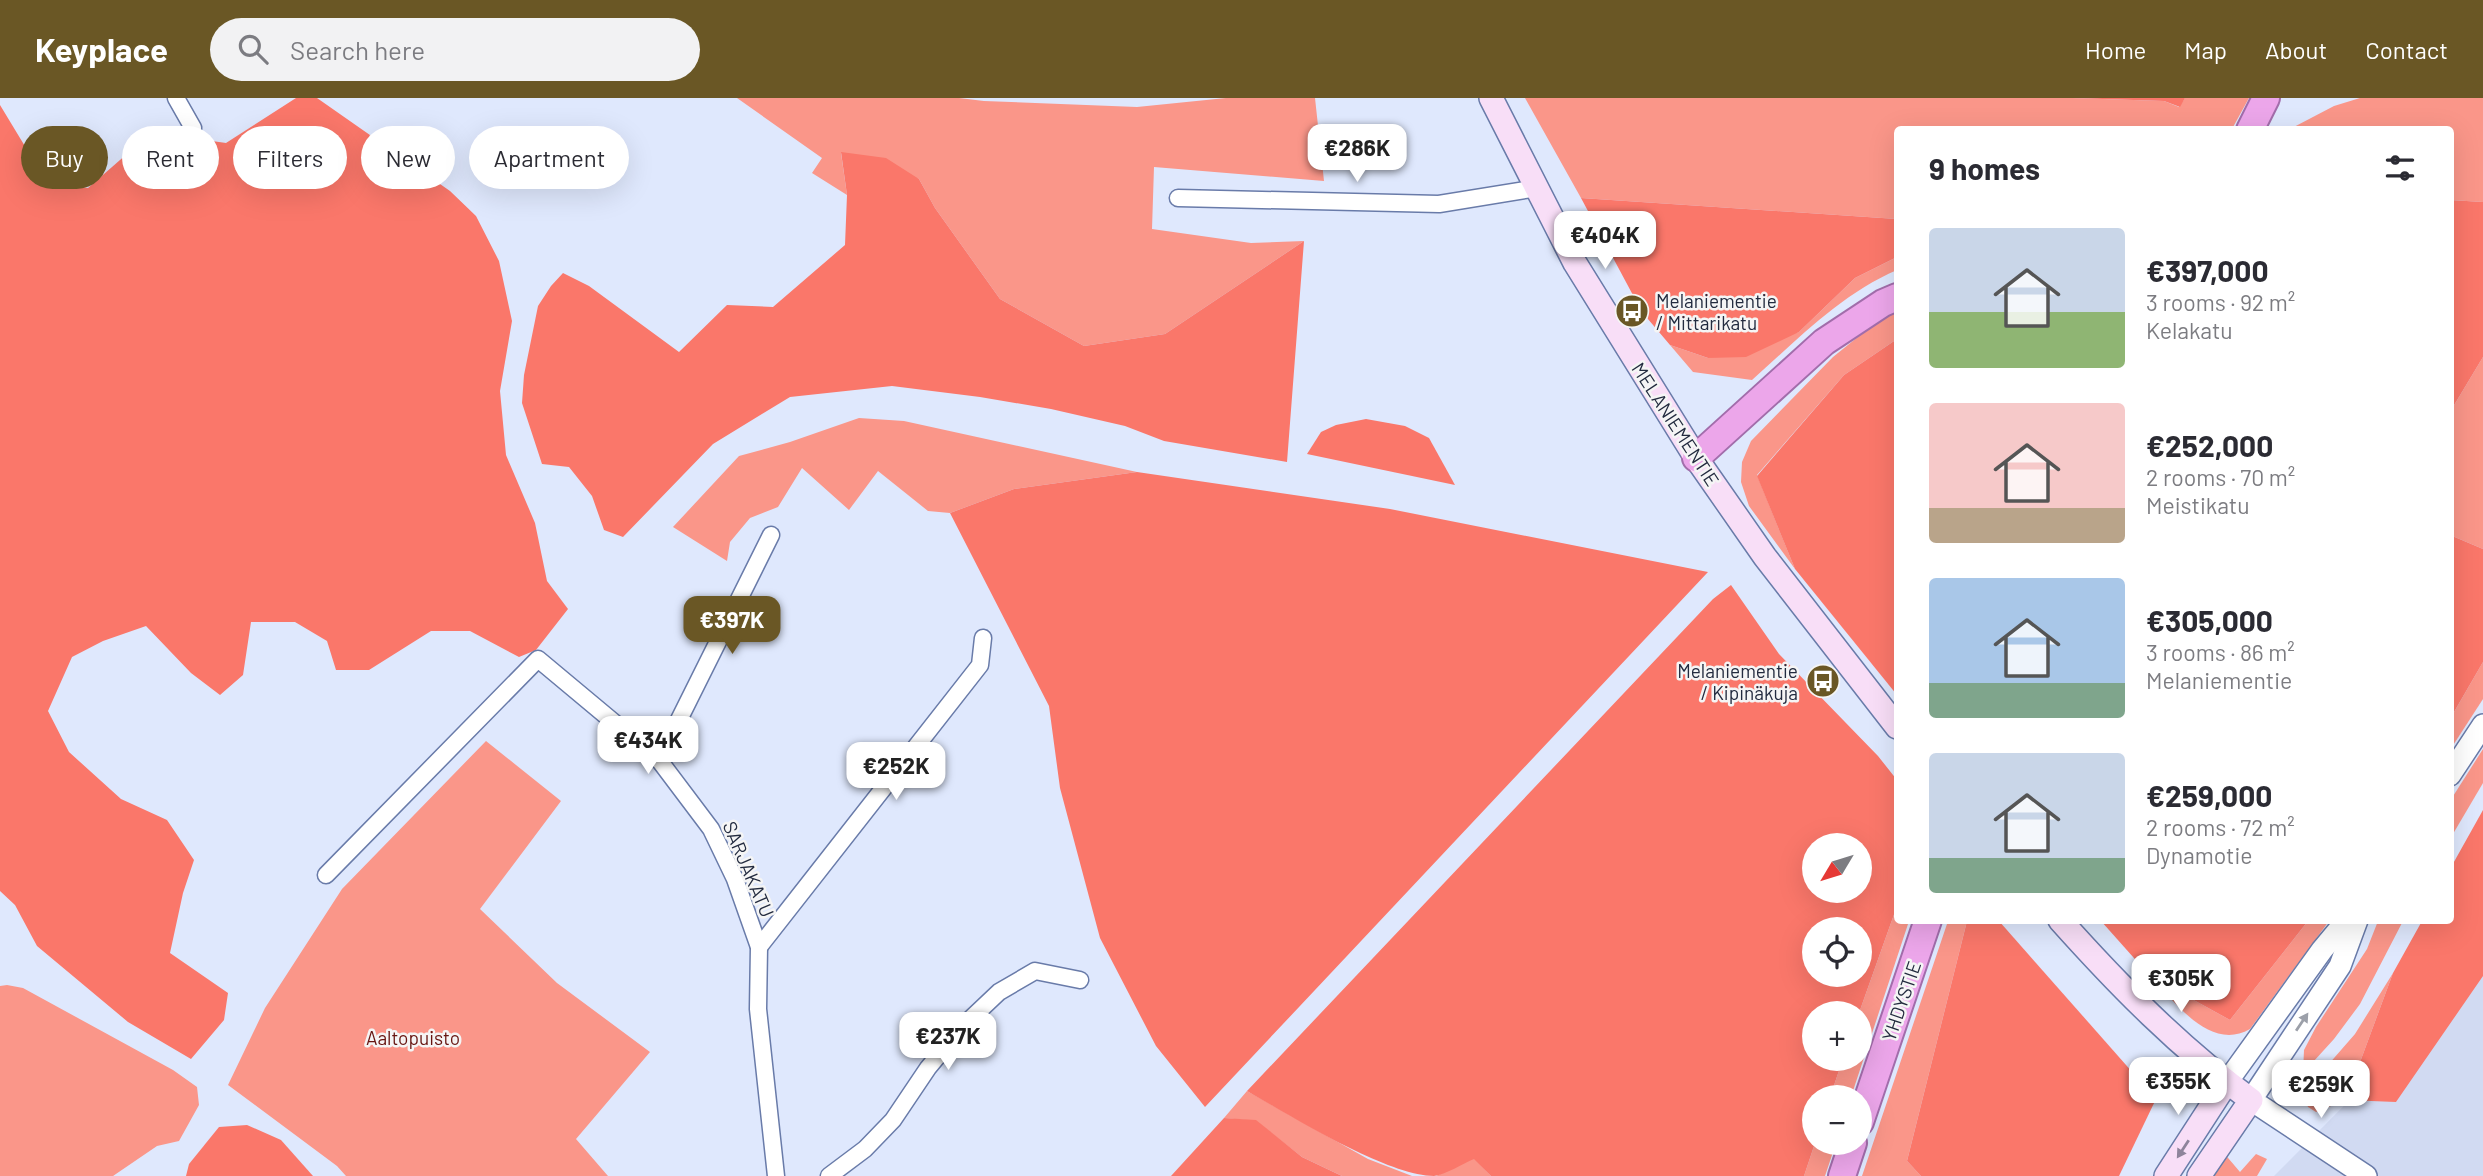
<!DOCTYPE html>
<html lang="en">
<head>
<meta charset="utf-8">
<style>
  body { margin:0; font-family:Barlow,sans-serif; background:#f2f2f3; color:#2b2b33; height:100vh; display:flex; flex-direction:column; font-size:26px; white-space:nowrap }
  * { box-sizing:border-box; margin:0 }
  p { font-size:23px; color:#7c7c81 }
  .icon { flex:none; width:38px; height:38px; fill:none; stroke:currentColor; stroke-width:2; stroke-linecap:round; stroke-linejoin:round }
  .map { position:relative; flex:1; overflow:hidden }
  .panel { position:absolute; left:1894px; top:28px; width:560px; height:798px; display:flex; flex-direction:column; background:#fff; border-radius:7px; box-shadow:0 7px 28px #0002 }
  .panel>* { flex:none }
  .guide { position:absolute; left:21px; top:28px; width:665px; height:63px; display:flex; gap:14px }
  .needle { width:46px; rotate:232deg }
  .tools { position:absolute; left:1802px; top:735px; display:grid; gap:14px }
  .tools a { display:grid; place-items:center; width:70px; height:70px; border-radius:50%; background:#fff; box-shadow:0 7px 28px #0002; font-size:35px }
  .price { position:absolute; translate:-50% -60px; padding:0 16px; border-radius:14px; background:#fff; color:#222; font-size:23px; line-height:46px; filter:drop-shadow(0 2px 4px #0008) }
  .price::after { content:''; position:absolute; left:50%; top:42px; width:21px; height:16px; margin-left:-10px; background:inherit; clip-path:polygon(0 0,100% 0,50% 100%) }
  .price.active { background:#6a5725; color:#fff }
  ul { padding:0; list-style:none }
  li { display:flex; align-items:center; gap:21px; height:175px; padding:0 35px }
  li span { display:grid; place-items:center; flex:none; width:196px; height:140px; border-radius:7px; color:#555 }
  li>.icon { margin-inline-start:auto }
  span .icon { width:84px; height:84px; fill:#fffc; stroke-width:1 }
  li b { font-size:30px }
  h2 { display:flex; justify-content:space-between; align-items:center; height:84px; padding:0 35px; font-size:30px }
  .pill { padding:0 24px; border-radius:32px; background:#fff; box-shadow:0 7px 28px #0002; font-size:24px; line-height:63px }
  .pill.active { background:#6a5725; color:#fff }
  header { display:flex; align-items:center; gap:42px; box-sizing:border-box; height:98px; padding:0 35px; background:#6a5725; color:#fff }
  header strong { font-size:33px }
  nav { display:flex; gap:38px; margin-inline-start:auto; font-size:24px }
  .search { width:490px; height:63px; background:#f2f2f3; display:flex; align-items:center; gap:18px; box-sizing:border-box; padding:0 24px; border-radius:38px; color:#7c7c81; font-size:26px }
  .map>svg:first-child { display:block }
  .built { fill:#d1daf2 }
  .green { fill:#fa9689 }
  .forest { fill:#fa776a; fill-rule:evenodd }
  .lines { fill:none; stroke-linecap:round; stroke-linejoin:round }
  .minor-casing { stroke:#697ba9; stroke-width:19 }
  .tertiary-casing { stroke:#697ba9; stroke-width:24 }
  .secondary-casing { stroke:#697ba9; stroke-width:26 }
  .trunk-casing { stroke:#a26dab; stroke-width:30 }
  .minor { stroke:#fff; stroke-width:16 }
  .tertiary { stroke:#fff; stroke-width:21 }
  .secondary { stroke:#f8def7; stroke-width:23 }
  .trunk { stroke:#eca6ea; stroke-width:26 }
  .oneway { fill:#9ca0a9 }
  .oneway2 { fill:#8e849b }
  .labels { text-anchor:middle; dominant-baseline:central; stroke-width:5; stroke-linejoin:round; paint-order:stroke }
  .poi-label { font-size:19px; fill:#232b3f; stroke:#f5f5f5; text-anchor:start }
  .street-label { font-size:19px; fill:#232b3f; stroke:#f5f5f5 }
  .park-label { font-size:19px; fill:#671511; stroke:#f5f5f5 }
</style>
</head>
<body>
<header>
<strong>Keyplace</strong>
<div class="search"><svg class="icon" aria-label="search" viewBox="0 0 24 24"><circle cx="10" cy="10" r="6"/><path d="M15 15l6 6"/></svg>Search here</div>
<nav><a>Home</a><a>Map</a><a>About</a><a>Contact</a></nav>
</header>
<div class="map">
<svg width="2483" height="1078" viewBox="0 0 2483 1078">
  <rect width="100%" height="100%" fill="#dfe8fd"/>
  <!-- built -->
  <path class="built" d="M2483 868V1078H2274Z"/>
  <!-- green -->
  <g class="green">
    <path d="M737 0H959L984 3 1137 9 1226 0H1315L1324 83 1154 69 1152 131 1251 145 1304 143 1165 236 1084 248 1000 201 935 110 919 81 841 55 847 97 812 75 822 60Z"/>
    <path d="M1525 0H2072L2164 3 2179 9 2185 0H2249L2232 31 1897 32V121L1581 100Z"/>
    <path d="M2360 0H2483V104L2450 102V32L2290 31 2334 8Z"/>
    <path d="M1897 159V172C1841 196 1797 242 1752 282L1693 274 1670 247 1708 260 1799 234 1855 180Z"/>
    <path d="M1897 212V241L1844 277 1757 377 1795 471 1749 408 1741 384 1742 364 1751 343 1833 259 1869 230Z"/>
    <path d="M2483 259V451L2450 437V314Z"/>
    <path d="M859 320 904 323 1137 374 1014 391 950 415 928 413 878 373 849 412 802 370 778 409 750 420 730 444 727 463 673 429 739 358 790 344Z"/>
    <path d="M2483 564V601L2450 652V621Z"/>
    <path d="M486 643 561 703 480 811 557 885 650 954 576 1041 608 1078H346L337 1068 228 987 265 910 342 791Z"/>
    <path d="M2483 651V685L2450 741V703Z"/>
    <path d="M1897 808V822L1909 823 1851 999H1830L1843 961H1860L1859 915Z"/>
    <path d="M1948 823H1967L1907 1063 1921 1078H1862Z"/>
    <path d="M2308 823H2329L2250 931C2210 954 2175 904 2150 878L2230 922Z"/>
    <path d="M2378 823H2403L2360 906 2334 941 2303 975 2304 952 2316 929 2367 851Z"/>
    <path d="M2393 875 2346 1002 2316 1014 2308 1009 2305 1002 2307 991 2355 936Z"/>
    <path d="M7 887 23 890 173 972 197 989 199 1007 179 1043 157 1048 113 1078H0V888Z"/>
    <path d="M1247 993 1368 1061 1412 1078H1342L1302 1059 1256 1023 1224 1020Z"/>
    <path d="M1815 1045H1836L1825 1078H1804Z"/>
    <path d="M2223 1054 2240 1074 2256 1056 2267 1061 2257 1078H2208Z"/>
    <path d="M1474 1060 1491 1078H1436Z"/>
  </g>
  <!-- forest -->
  <g class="forest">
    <path d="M296 0H317L450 93 476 118 499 163 512 223 500 293 506 357 535 425 547 483 568 511 536 552 519 559 470 533H431L369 572H336L327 543 295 524H251L243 577 220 597 191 575 146 528 103 543 72 559 48 613 69 654 121 701 167 722 194 762 183 795 170 855 228 895 224 922 191 961 128 924 37 848 15 807 0 793V7L46 83 88 90 144 41 184 39 226 45Z"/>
    <path d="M2072 0H2185L2180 9 2164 3Z"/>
    <path d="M841 54 886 60 919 81 935 110 1000 201 1084 248 1165 236 1304 143 1287 364 1164 343 1125 328 1051 311 980 299 892 288 790 299 713 346 623 439 604 432 592 398 569 369 542 366 522 305 524 277 538 208 551 188 563 175 589 188 679 254 727 207 773 209 845 147 847 97Z"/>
    <path d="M1581 100 1897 121V159L1855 180 1799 234 1746 259 1708 260 1670 247 1642 214Z"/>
    <path d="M2450 102 2483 104V259L2450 314Z"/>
    <path d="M1897 241V597L1795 471 1757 378 1844 277Z"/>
    <path d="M1366 321 1405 328 1429 340 1455 387 1307 356 1321 334 1336 327Z"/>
    <path d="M1137 374 1390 411 1708 474 1205 1009 1156 948 1100 840 1060 690 1049 608 950 415 1014 391Z"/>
    <path d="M2450 437 2483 451V564L2450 621Z"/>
    <path d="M1731 487 1779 556 1878 658 1897 682V808L1859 915H1815V961H1843L1830 999H1815V1045L1804 1078H1491L1474 1061C1462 1066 1447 1076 1434 1078 1387 1078 1289 1017 1247 993L1713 501ZM1815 747H1860V793H1815ZM1815 831H1860V877H1815Z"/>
    <path d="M2483 712V878L2396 1004 2346 1002 2393 875 2422 823 2450 822V771Z"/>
    <path d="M1967 823H1999L2156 1001 2119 1078H1921L1907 1063Z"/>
    <path d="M2101 823H2308L2230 922 2150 878Z"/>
    <path d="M1224 1020 1256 1022 1302 1059 1342 1078H1171Z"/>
    <path d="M247 1027 281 1042 313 1078H186L189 1066 219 1029Z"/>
  </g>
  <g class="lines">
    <defs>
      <g id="minor">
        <path d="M176 0 193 30"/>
        <path d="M1178 100 1439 106 1537 90"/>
        <path d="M659 662 771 437"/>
        <path d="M326 777 538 561 659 662 711 731 735 781 759 849 758 911 776 1078"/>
        <path d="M759 849 980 567 983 540"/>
        <path d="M829 1078 865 1051 893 1022 928 970 962 929 999 894 1035 873 1080 882"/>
      </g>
      <g id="tertiary">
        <path d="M2450 677 2483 627"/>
        <path d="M2357 822 2340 868 2251 1002 2366 1078"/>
        <path d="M2227 984 2322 852 2347 822"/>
      </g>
      <g id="secondary">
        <path d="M1491 0 1575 165 1696 360 1765 459 1897 629"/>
        <path d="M2060 822C2119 888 2180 950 2251 1002L2199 1078"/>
        <path d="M2166 1078 2227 984"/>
      </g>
      <g id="trunk">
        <path d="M2250 32 2266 0"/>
        <path d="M1696 360 1824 244 1883 205 1897 199"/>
        <path d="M1860 1024 1928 822"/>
        <path d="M1842 1078 1853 1045"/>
      </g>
    </defs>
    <!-- minor casing -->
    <use href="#minor" class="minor-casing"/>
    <!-- tertiary casing -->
    <use href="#tertiary" class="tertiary-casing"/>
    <!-- secondary casing -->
    <use href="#secondary" class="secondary-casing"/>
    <!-- trunk casing -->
    <use href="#trunk" class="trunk-casing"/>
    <!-- minor -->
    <use href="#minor" class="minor"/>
    <!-- tertiary -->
    <use href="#tertiary" class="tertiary"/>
    <!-- secondary -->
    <use href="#secondary" class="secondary"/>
    <!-- trunk -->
    <use href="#trunk" class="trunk"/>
  </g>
  <!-- one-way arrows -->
  <defs><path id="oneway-solid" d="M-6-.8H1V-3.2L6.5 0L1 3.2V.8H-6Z" transform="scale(1.75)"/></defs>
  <use class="oneway" href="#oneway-solid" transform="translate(2302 924) rotate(-56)"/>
  <use class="oneway2" href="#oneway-solid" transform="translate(2183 1051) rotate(123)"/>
  <!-- icons -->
  <defs>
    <symbol id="bus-disc" viewBox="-11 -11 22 22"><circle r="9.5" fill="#6a5725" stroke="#f5f5f5"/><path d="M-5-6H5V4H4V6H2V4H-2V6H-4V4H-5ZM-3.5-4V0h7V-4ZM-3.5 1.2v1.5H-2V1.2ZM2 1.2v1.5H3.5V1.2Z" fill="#fff"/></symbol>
  </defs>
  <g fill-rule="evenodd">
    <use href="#bus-disc" x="1613" y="194" width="38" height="38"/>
    <use href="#bus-disc" x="1804" y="564" width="38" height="38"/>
  </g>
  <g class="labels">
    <!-- poi labels -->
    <g class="poi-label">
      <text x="1656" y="202">Melaniementie<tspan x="1656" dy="22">/ Mittarikatu</tspan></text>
      <text x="1798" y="572" text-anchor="end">Melaniementie<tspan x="1798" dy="22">/ Kipinäkuja</tspan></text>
    </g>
    <!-- street labels -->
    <g class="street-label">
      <text transform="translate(1676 326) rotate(57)">MELANIEMENTIE</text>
      <text transform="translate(749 771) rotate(67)">SARJAKATU</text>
      <text transform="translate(1901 903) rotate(-71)">YHDYSTIE</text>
    </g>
    <!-- park labels -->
    <g class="park-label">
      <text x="413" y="939">Aaltopuisto</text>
    </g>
  </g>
</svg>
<div class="tools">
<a><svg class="needle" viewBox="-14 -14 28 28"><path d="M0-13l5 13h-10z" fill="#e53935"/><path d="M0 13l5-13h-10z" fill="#7c7c81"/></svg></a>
<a><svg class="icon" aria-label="locate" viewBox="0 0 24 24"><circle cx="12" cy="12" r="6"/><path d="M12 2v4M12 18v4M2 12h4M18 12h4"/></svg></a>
<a>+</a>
<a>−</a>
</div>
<b class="price" style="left:1357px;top:86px">€286K</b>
<b class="price" style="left:1605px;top:173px">€404K</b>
<b class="price active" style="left:732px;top:558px">€397K</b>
<b class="price" style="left:648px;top:678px">€434K</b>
<b class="price" style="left:896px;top:704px">€252K</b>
<b class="price" style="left:2181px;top:916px">€305K</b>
<b class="price" style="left:948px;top:974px">€237K</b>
<b class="price" style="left:2178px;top:1019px">€355K</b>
<b class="price" style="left:2321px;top:1022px">€259K</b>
<div class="guide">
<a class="pill active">Buy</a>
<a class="pill">Rent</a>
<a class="pill">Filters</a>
<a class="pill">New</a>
<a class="pill">Apartment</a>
</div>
<section class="panel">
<h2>9 homes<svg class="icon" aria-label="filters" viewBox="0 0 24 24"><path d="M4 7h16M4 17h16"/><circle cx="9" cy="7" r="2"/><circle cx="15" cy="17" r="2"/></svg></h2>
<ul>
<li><span style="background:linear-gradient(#c9d6e8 60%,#8fb573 0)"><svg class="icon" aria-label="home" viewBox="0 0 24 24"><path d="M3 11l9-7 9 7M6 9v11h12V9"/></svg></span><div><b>€397,000</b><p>3 rooms · 92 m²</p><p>Kelakatu</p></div></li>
<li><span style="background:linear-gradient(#f6c9c9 75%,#b9a48a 0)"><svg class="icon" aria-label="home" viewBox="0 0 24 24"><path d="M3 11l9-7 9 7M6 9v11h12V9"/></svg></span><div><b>€252,000</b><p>2 rooms · 70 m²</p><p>Meistikatu</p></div></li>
<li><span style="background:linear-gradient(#a9c7e8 75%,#7fa58c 0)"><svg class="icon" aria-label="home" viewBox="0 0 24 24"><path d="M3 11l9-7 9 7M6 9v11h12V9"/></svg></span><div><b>€305,000</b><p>3 rooms · 86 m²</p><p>Melaniementie</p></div></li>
<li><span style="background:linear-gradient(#c9d6e8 75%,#7fa58c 0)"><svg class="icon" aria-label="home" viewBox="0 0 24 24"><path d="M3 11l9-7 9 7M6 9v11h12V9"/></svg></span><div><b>€259,000</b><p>2 rooms · 72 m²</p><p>Dynamotie</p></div></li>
</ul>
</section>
</div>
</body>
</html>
